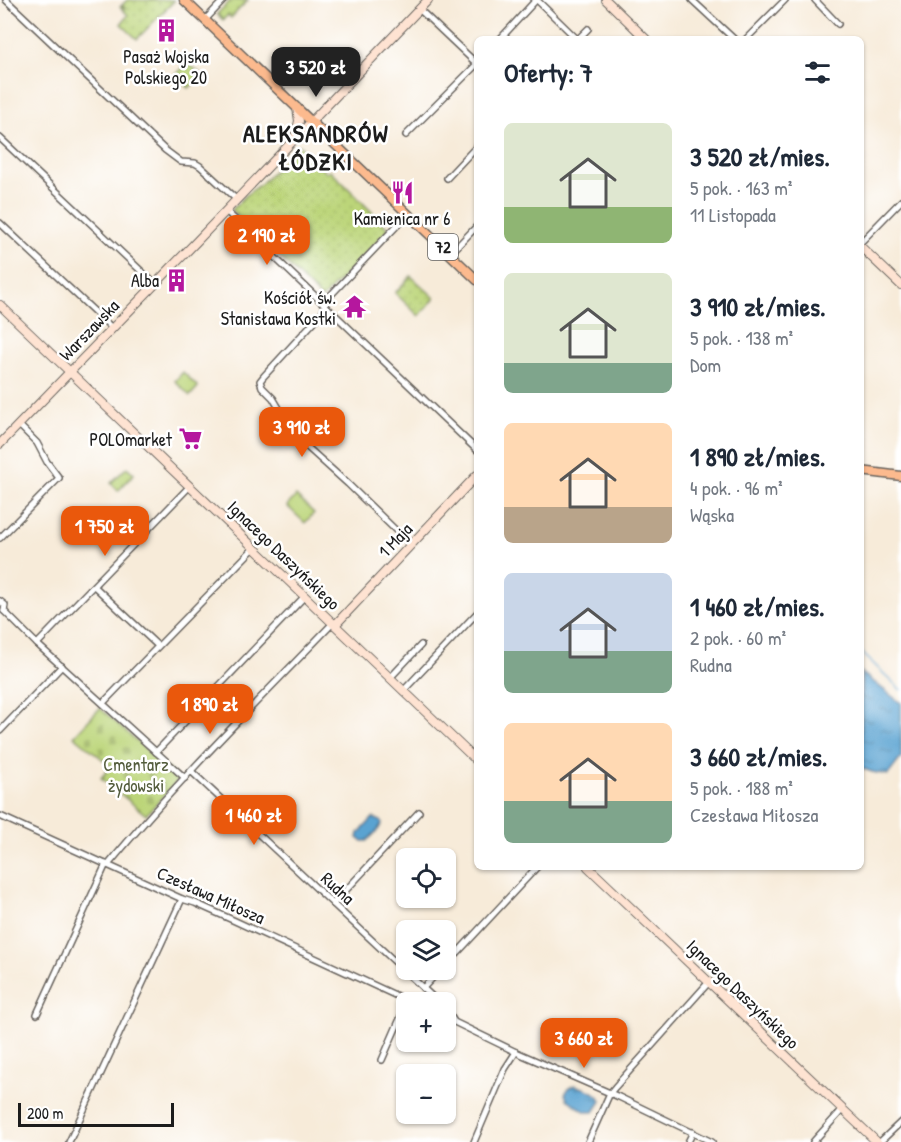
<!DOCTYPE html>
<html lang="pl">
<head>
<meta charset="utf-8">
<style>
  body { margin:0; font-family:"Patrick Hand",sans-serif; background:#f2f2f3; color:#1f2937; height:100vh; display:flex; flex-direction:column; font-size:22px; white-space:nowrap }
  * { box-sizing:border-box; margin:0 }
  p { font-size:20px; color:#747a83 }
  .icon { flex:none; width:33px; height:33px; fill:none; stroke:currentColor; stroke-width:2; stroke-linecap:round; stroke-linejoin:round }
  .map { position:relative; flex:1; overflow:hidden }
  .side { position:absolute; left:474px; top:36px; width:390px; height:834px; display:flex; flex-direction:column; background:#fff; border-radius:9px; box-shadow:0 2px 4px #0004 }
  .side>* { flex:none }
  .tools { position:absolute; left:396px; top:848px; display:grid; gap:12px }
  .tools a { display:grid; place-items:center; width:60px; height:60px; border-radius:9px; background:#fff; box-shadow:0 2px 4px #0004; font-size:30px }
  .scale { position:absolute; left:18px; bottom:15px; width:156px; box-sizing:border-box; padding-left:6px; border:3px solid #1c1c1c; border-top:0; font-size:16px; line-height:21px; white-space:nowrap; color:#1c1c1c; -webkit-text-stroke:4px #fff; paint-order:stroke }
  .price { position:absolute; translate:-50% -51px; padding:0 14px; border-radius:12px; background:#ea580c; color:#fff; font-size:20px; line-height:39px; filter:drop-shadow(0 2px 3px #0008) }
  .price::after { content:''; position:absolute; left:50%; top:36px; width:18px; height:14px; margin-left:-9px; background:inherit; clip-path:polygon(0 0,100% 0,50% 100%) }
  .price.selected { background:#222; color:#fff }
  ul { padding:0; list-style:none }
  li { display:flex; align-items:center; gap:18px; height:150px; padding:0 30px }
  li span { display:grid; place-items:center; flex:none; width:168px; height:120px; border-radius:9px; color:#555 }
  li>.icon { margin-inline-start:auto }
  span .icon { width:72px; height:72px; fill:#fffc; stroke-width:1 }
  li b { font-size:26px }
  h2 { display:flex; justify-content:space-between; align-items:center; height:72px; padding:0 30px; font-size:26px }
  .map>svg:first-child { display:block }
  .green { fill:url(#green-dots); stroke:#6c784a; stroke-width:1.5 }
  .cemetery { fill:url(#cemetery-stones); stroke:#6c784a; stroke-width:1.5 }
  .pitch { fill:#bcd579; stroke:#6c784a; stroke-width:1.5 }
  .water { fill:url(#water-ripples); stroke:#3b6076; stroke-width:1.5 }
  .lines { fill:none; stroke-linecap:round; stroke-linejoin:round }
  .stream { stroke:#5aa3d1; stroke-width:1.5 }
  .street-casing { stroke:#69645e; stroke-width:8 }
  .secondary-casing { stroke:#69645e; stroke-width:10 }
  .primary-casing { stroke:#69645e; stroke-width:11 }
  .street { stroke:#fff; stroke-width:5 }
  .secondary { stroke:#fee3d2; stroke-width:8 }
  .primary { stroke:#fcba8e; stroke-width:8 }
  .labels { text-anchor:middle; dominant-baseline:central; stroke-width:5; stroke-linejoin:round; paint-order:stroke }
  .shield { fill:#fff; stroke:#606060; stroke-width:1.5 }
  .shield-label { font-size:16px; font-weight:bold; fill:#1c1c1c }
  .poi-label { font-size:18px; fill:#1c1c1c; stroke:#fff; text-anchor:end }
  .street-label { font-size:18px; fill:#1c1c1c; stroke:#fff }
  .park-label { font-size:18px; fill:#545d3d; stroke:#fff }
  .district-label { font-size:24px; font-weight:bold; letter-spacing:1.5px; fill:#1c1c1c; stroke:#fff }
</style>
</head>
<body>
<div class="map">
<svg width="901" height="1142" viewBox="0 0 901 1142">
  <defs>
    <pattern id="green-dots" width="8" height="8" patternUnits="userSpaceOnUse" patternTransform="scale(1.5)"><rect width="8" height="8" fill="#bcd579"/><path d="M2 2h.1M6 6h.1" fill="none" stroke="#a1b668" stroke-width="1.8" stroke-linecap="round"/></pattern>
    <pattern id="cemetery-stones" width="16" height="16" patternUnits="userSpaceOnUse" patternTransform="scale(1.5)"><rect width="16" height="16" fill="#bcd579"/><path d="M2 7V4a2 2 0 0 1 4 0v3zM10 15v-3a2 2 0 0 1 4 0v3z" fill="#a1b668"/></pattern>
    <pattern id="water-ripples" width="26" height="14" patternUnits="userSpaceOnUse" patternTransform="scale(1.5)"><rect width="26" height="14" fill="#5aa3d1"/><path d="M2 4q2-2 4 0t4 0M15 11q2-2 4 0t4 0" fill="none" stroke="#4a84a9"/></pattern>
  </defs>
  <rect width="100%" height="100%" fill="#fff"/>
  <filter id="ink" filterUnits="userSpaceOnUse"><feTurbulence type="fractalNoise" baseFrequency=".0167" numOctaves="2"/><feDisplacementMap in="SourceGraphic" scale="12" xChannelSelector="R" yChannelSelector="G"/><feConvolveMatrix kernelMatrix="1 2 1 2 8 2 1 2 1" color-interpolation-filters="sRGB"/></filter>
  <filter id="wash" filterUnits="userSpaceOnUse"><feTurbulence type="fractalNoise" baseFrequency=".008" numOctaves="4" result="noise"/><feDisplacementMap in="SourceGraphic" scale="24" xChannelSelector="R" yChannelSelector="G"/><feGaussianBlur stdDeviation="1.35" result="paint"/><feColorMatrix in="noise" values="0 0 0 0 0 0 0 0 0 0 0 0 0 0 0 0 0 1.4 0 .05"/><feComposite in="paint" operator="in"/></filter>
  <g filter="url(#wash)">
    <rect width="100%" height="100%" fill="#f7ebd9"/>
    <!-- green -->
    <g class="green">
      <path d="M127 0H173L174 1 137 39 121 24 128 15 120 7 121 6 125 9V8L122 5Z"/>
      <path d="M231 0H248L231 18 228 15 223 20 217 14Z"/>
      <path d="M188 63 202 75 189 88 175 75Z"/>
      <path d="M299 145 327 173 330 170 389 229 322 299 232 210 245 196 262 183Z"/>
      <path d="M411 276 435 298 419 316 395 293Z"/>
      <path d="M127 467 134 474 118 491 111 483Z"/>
    </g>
    <!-- cemetery -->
    <path class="cemetery" d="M100 708 179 779 146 815 101 778 111 766 74 736Z"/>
    <!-- pitch -->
    <g class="pitch">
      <path d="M183 372 198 387 190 396 175 381Z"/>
      <path d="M296 496 314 513 305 523 287 506Z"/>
    </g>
    <!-- water -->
    <g class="water">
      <path d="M861 672 901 703V758L888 775 872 772 861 768Z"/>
      <path d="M373 818 381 821 382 823 378 830 367 841H362L358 838 359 833Z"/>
      <path d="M575 1085C584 1089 599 1091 601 1101L594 1112H586L567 1099 565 1094C568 1089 570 1086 575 1085Z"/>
    </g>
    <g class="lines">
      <!-- stream -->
      <path class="stream" d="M861 652 901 690"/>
    </g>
  </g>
  <g filter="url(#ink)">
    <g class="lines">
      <defs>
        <g id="street">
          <path d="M6 0 165 150 181 162 195 163 200 166 237 200"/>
          <path d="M537 0 577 39"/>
          <path d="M692 0 734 39"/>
          <path d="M815 0 838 24"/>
          <path d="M419 9 477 64"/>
          <path d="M205 20 224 0"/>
          <path d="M500 39 536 0"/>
          <path d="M578 39 588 29"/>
          <path d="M746 39 785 0"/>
          <path d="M406 135 477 64"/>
          <path d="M0 138 155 284"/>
          <path d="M447 178 477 146"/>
          <path d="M226 211 477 450"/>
          <path d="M408 214 327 299 323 312 264 376 260 381 262 387 273 398 296 437 348 484 411 545"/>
          <path d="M0 223 112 328"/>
          <path d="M861 242 901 201"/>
          <path d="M450 254 477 226"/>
          <path d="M0 538 59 478 47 462 37 443 19 425"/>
          <path d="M94 586 158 646"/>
          <path d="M0 601 5 605 4 611"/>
          <path d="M4 611 37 644 185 778"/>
          <path d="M37 644 190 486"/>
          <path d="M390 678 421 645"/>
          <path d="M403 691 477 613"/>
          <path d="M103 703 254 548"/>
          <path d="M0 731 62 666"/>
          <path d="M156 752 305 596"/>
          <path d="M191 771 438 1002"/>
          <path d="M0 816 182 899 195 903 235 921 410 1002"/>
          <path d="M108 865C178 780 257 702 333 623"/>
          <path d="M333 904 419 812"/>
          <path d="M446 965 537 867"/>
          <path d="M423 988 441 969"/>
          <path d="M446 1009 453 1020"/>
          <path d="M37 1014 106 864"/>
          <path d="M446 1018 516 1052 619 1097 712 1142"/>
          <path d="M382 1060 406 1005"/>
          <path d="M69 1142 182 899"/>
          <path d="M474 1142 505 1069 516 1052"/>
          <path d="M588 1142 610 1093 615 1087 709 982"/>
          <path d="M688 1142 693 1132"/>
          <path d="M813 1142 843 1109"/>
          <path d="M880 1142 901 1122"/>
        </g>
        <g id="secondary">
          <path d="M606 0 646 39"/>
          <path d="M295 138 299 121 297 108"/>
          <path d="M861 247 901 285"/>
          <path d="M0 305 477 761"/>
          <path d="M0 444 197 241 428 0"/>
          <path d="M335 625 477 475"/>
          <path d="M588 867 877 1142"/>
        </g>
        <g id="primary">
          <path d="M184 0 477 280"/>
          <path d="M861 471 901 476"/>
        </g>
      </defs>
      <!-- street casing -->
      <use href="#street" class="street-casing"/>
      <!-- secondary casing -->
      <use href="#secondary" class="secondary-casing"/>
      <!-- primary casing -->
      <use href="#primary" class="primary-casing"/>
      <!-- street -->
      <use href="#street" class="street"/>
      <!-- secondary -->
      <use href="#secondary" class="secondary"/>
      <!-- primary -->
      <use href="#primary" class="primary"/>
    </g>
  </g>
  <!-- icons -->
  <defs>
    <symbol id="building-bare" viewBox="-9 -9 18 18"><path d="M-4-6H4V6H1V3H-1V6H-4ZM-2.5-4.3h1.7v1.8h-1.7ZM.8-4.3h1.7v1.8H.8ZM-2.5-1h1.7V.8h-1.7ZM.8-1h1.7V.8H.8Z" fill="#b5179e" stroke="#fff" stroke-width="2.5" paint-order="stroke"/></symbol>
    <symbol id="restaurant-bare" viewBox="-9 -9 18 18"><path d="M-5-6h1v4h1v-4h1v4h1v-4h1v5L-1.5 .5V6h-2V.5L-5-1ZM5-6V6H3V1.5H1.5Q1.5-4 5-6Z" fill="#b5179e" stroke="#fff" stroke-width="2.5" paint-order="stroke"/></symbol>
    <symbol id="temple-bare" viewBox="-9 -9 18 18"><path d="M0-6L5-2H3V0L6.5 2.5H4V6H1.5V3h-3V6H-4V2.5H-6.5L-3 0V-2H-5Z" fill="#b5179e" stroke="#fff" stroke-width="2.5" paint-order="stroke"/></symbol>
    <symbol id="supermarket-bare" viewBox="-9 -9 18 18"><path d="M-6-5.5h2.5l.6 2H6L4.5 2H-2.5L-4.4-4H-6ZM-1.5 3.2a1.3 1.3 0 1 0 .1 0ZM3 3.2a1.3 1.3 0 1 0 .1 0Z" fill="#b5179e" stroke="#fff" stroke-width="2.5" paint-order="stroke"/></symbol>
  </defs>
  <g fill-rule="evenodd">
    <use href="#building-bare" x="150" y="14" width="33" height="33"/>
    <use href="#restaurant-bare" x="386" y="176" width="33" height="33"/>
    <use href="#building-bare" x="160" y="264" width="33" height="33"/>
    <use href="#temple-bare" x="338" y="290" width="33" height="33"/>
    <use href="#supermarket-bare" x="174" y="422" width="33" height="33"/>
  </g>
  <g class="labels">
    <!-- shield labels -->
    <rect class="shield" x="428" y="234" width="30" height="26" rx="4.5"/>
    <g class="shield-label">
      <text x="443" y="247">72</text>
    </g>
    <!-- poi labels -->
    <g class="poi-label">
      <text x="166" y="56" text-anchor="middle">Pasaż Wojska<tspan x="166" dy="21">Polskiego 20</tspan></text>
      <text x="402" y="218" text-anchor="middle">Kamienica nr 6</text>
      <text x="159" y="280">Alba</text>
      <text x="336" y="297">Kościół św.<tspan x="336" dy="21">Stanisława Kostki</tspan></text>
      <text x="172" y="439">POLOmarket</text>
    </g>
    <!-- street labels -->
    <g class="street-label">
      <text transform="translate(89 330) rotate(-46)">Warszawska</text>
      <text transform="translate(395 540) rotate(-46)">1 Maja</text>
      <text transform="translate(284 555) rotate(44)">Ignacego Daszyńskiego</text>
      <text transform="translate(338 888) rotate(43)">Rudna</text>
      <text transform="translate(211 895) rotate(24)">Czesława Miłosza</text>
      <text transform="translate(743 994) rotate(44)">Ignacego Daszyńskiego</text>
    </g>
    <!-- park labels -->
    <g class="park-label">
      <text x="136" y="764">Cmentarz<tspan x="136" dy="21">żydowski</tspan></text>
    </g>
    <!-- district labels -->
    <g class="district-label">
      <text x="316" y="133">ALEKSANDRÓW<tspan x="316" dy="28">ŁÓDZKI</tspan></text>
    </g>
  </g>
</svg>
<div class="tools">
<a><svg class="icon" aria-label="locate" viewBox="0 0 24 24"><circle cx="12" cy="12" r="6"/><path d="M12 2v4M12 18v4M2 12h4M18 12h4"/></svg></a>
<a><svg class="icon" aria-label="layers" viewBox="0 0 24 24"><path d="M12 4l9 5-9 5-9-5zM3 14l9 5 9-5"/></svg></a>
<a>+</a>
<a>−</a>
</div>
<div class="scale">200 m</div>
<b class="price selected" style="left:316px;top:98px">3 520 zł</b>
<b class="price" style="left:267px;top:266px">2 190 zł</b>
<b class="price" style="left:302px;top:458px">3 910 zł</b>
<b class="price" style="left:105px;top:557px">1 750 zł</b>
<b class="price" style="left:210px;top:735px">1 890 zł</b>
<b class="price" style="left:254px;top:846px">1 460 zł</b>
<b class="price" style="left:584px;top:1069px">3 660 zł</b>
<section class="side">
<h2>Oferty: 7<svg class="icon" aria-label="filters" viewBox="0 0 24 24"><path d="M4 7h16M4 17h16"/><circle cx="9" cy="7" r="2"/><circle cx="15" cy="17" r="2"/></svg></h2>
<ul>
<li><span style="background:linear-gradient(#dfe7d0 70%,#8fb573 0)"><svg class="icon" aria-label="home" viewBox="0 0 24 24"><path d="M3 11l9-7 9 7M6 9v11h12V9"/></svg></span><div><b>3 520 zł/mies.</b><p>5 pok. · 163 m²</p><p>11 Listopada</p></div></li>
<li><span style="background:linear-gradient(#dfe7d0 75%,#7fa58c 0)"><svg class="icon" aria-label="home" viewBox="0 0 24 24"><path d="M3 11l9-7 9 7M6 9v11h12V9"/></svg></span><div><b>3 910 zł/mies.</b><p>5 pok. · 138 m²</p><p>Dom</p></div></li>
<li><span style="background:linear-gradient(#ffd9b3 70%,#b9a48a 0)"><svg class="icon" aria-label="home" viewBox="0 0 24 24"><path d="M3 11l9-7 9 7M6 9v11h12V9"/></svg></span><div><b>1 890 zł/mies.</b><p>4 pok. · 96 m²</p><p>Wąska</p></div></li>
<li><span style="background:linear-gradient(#c9d6e8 65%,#7fa58c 0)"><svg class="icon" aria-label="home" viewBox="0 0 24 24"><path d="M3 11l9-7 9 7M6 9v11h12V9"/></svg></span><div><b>1 460 zł/mies.</b><p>2 pok. · 60 m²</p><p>Rudna</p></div></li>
<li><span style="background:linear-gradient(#ffd9b3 65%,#7fa58c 0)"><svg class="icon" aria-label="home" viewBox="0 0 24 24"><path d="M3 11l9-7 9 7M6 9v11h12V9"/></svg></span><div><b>3 660 zł/mies.</b><p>5 pok. · 188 m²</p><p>Czesława Miłosza</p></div></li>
</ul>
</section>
</div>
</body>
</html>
